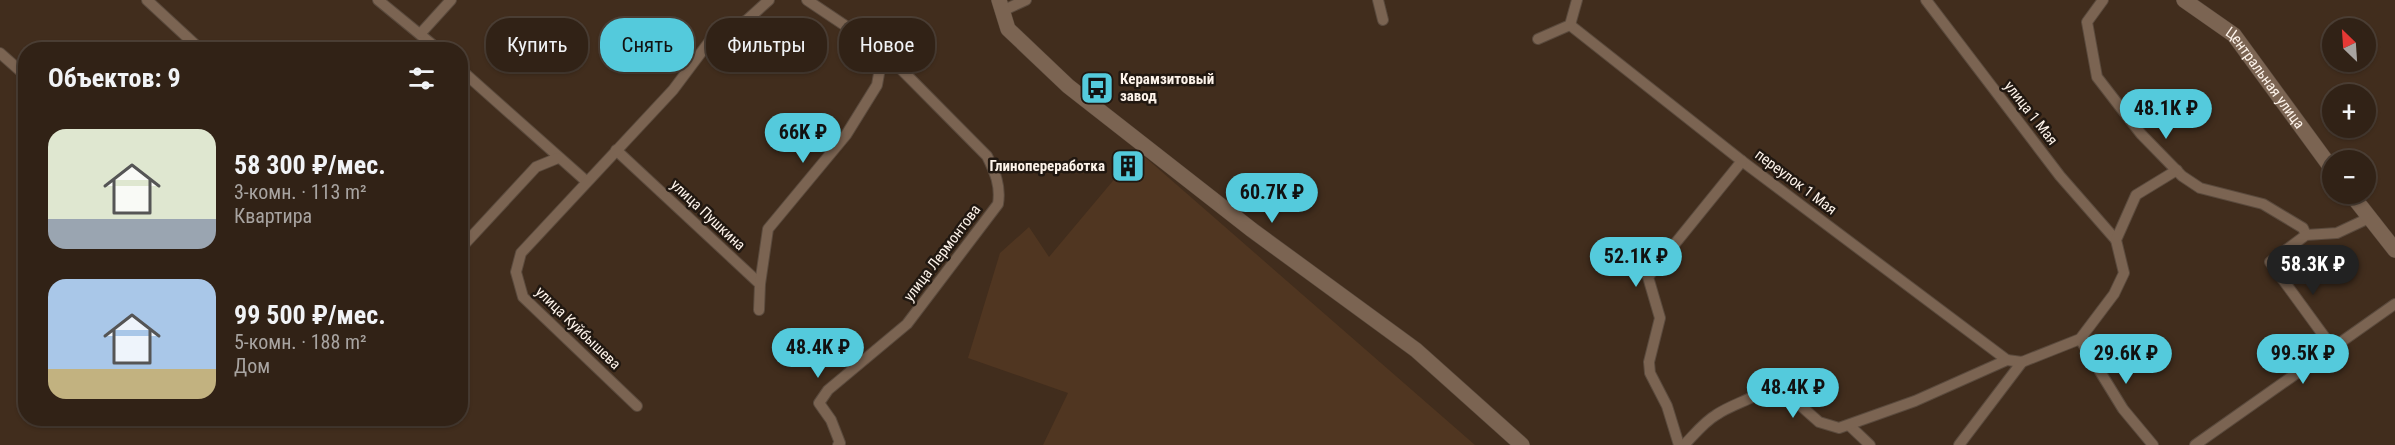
<!DOCTYPE html>
<html lang="ru">
<head>
<meta charset="utf-8">
<style>
  body { margin:0; font-family:"Roboto Condensed",sans-serif; background:#3d2f23; color:#f1f3f6; height:100vh; display:flex; flex-direction:column; font-size:22px; white-space:nowrap }
  * { box-sizing:border-box; margin:0 }
  p { font-size:20px; color:#a8a4a1 }
  .icon { flex:none; width:33px; height:33px; fill:none; stroke:currentColor; stroke-width:2; stroke-linecap:round; stroke-linejoin:round }
  .map { position:relative; flex:1; overflow:hidden }
  .side { position:absolute; left:18px; top:42px; width:450px; height:384px; display:flex; flex-direction:column; background:#312216; border-radius:24px; box-shadow:0 2px 4px #0004,0 0 0 2px #4c3f35 }
  .side>* { flex:none }
  .guide { position:absolute; left:486px; top:18px; width:570px; height:54px; display:flex; gap:12px }
  .needle { width:39px; rotate:335deg }
  .controls { position:absolute; left:2322px; top:18px; display:grid; gap:12px }
  .controls a { display:grid; place-items:center; width:54px; height:54px; border-radius:50%; background:#312216; box-shadow:0 2px 4px #0004,0 0 0 2px #4c3f35; font-size:30px }
  .price { position:absolute; translate:-50% -51px; padding:0 14px; border-radius:21px; background:#54cadc; color:#111; font-size:20px; line-height:39px; filter:drop-shadow(0 2px 3px #0008) }
  .price::after { content:''; position:absolute; left:50%; top:36px; width:18px; height:14px; margin-left:-9px; background:inherit; clip-path:polygon(0 0,100% 0,50% 100%) }
  .price.on { background:#222; color:#fff }
  ul { padding:0; list-style:none }
  li { display:flex; align-items:center; gap:18px; height:150px; padding:0 30px }
  li span { display:grid; place-items:center; flex:none; width:168px; height:120px; border-radius:18px; color:#555 }
  li>.icon { margin-inline-start:auto }
  span .icon { width:72px; height:72px; fill:#fffc; stroke-width:1 }
  li b { font-size:26px }
  h2 { display:flex; justify-content:space-between; align-items:center; height:72px; padding:0 30px; font-size:26px }
  .chip { padding:0 21px; border-radius:24px; background:#312216; box-shadow:0 2px 4px #0004,0 0 0 2px #4c3f35; font-size:21px; line-height:54px }
  .chip.on { background:#54cadc; color:#111 }
  .map>svg:first-child { display:block }
  .built { fill:#503621 }
  .lines { fill:none; stroke-linecap:round; stroke-linejoin:round }
  .street-casing { stroke:#5a4a3d; stroke-width:12 }
  .secondary-casing { stroke:#5a4a3d; stroke-width:16 }
  .street { stroke:#7b6452; stroke-width:10 }
  .secondary { stroke:#7b6452; stroke-width:15 }
  .labels { text-anchor:middle; dominant-baseline:central; stroke-width:5; stroke-linejoin:round; paint-order:stroke }
  .poi-label { font-size:15px; font-weight:bold; fill:#fdf3ea; stroke:#211811; text-anchor:start }
  .street-label { font-size:15px; fill:#fdf3ea; stroke:#211811 }
</style>
</head>
<body>
<div class="map">
<svg width="2395" height="445" viewBox="0 0 2395 445">
  <rect width="100%" height="100%" fill="#412d1d"/>
  <!-- built -->
  <path class="built" d="M1138 151 1475 445H1043L1068 393 968 358 1000 253 1029 227 1049 257Z"/>
  <g class="lines">
    <defs>
      <g id="street">
        <path d="M147 0 201 50"/>
        <path d="M378 0 439 50"/>
        <path d="M807 0 883 51 987 156C995 172 1001 186 998 204L907 324 828 390 819 403 831 420 840 443 838 445"/>
        <path d="M1378 0 1383 20"/>
        <path d="M1926 0 2060 176 2116 240"/>
        <path d="M2103 0 2087 22 2097 77 2141 134 2182 176 2200 188 2263 204 2303 228 2306 235"/>
        <path d="M1002 11 1026 0"/>
        <path d="M1570 25 1742 161 2007 360"/>
        <path d="M421 33 451 0"/>
        <path d="M1538 39 1570 25 1577 0"/>
        <path d="M0 53 26 76"/>
        <path d="M460 69 586 181"/>
        <path d="M616 150 760 284 759 310"/>
        <path d="M460 249 536 167 558 158"/>
        <path d="M760 284 768 229 846 135 877 85 883 51"/>
        <path d="M2080 339 2123 409 2153 445"/>
        <path d="M2332 347 2270 262 2306 235 2337 233 2369 218"/>
        <path d="M637 406 523 297 516 272 521 253 673 90 709 42 747 20 769 0"/>
        <path d="M1850 426 1870 445"/>
        <path d="M1679 445 1667 406 1650 373 1649 362 1660 318 1648 277 1742 161"/>
        <path d="M1684 445C1694 435 1704 422 1716 415 1735 402 1758 399 1774 382L1819 422 1839 428 1915 401 2007 360 2022 362 2080 339 2114 294 2124 273 2116 240 2136 195 2177 170"/>
        <path d="M1959 445 2022 362"/>
        <path d="M2195 445 2395 304"/>
      </g>
      <g id="secondary">
        <path d="M999 0 1008 29 1068 86 1252 230 1416 350 1522 445"/>
        <path id="s1" d="M2184 0 2234 35 2332 169"/>
        <path d="M2351 194 2395 250"/>
      </g>
    </defs>
    <!-- street casing -->
    <use href="#street" class="street-casing"/>
    <!-- secondary casing -->
    <use href="#secondary" class="secondary-casing"/>
    <!-- street -->
    <use href="#street" class="street"/>
    <!-- secondary -->
    <use href="#secondary" class="secondary"/>
  </g>
  <!-- icons -->
  <defs>
    <symbol id="bus-square" viewBox="-11 -11 22 22"><rect x="-9" y="-9" width="18" height="18" rx="4" fill="#54cadc" stroke="#211811"/><path d="M-5-6H5V4H4V6H2V4H-2V6H-4V4H-5ZM-3.5-4V0h7V-4ZM-3.5 1.2v1.5H-2V1.2ZM2 1.2v1.5H3.5V1.2Z" fill="#111"/></symbol>
    <symbol id="building-square" viewBox="-11 -11 22 22"><rect x="-9" y="-9" width="18" height="18" rx="4" fill="#54cadc" stroke="#211811"/><path d="M-4-6H4V6H1V3H-1V6H-4ZM-2.5-4.3h1.7v1.8h-1.7ZM.8-4.3h1.7v1.8H.8ZM-2.5-1h1.7V.8h-1.7ZM.8-1h1.7V.8H.8Z" fill="#111"/></symbol>
  </defs>
  <g fill-rule="evenodd">
    <use href="#bus-square" x="1078" y="69" width="38" height="38"/>
    <use href="#building-square" x="1109" y="147" width="38" height="38"/>
  </g>
  <g class="labels">
    <!-- poi labels -->
    <g class="poi-label">
      <text x="1120" y="79">Керамзитовый<tspan x="1120" dy="17">завод</tspan></text>
      <text x="1105" y="166" text-anchor="end">Глинопереработка</text>
    </g>
    <!-- street labels -->
    <g class="street-label">
      <text stroke="none"><textPath href="#s1" startOffset="114">Центральная улица</textPath></text>
      <text transform="translate(2031 113) rotate(52)">улица 1 Мая</text>
      <text transform="translate(1796 182) rotate(37)">переулок 1 Мая</text>
      <text transform="translate(708 215) rotate(43)">улица Пушкина</text>
      <text transform="translate(942 253) rotate(-53)">улица Лермонтова</text>
      <text transform="translate(578 328) rotate(44)">улица Куйбышева</text>
    </g>
  </g>
</svg>
<div class="controls">
<a><svg class="needle" viewBox="-14 -14 28 28"><path d="M0-13l5 13h-10z" fill="#e53935"/><path d="M0 13l5-13h-10z" fill="#a8a4a1"/></svg></a>
<a>+</a>
<a>−</a>
</div>
<b class="price" style="left:2166px;top:140px">48.1K ₽</b>
<b class="price" style="left:803px;top:164px">66K ₽</b>
<b class="price" style="left:1272px;top:224px">60.7K ₽</b>
<b class="price" style="left:1636px;top:288px">52.1K ₽</b>
<b class="price on" style="left:2313px;top:296px">58.3K ₽</b>
<b class="price" style="left:818px;top:379px">48.4K ₽</b>
<b class="price" style="left:2126px;top:385px">29.6K ₽</b>
<b class="price" style="left:2303px;top:385px">99.5K ₽</b>
<b class="price" style="left:1793px;top:419px">48.4K ₽</b>
<div class="guide">
<a class="chip">Купить</a>
<a class="chip on">Снять</a>
<a class="chip">Фильтры</a>
<a class="chip">Новое</a>
</div>
<section class="side">
<h2>Объектов: 9<svg class="icon" aria-label="filters" viewBox="0 0 24 24"><path d="M4 7h16M4 17h16"/><circle cx="9" cy="7" r="2"/><circle cx="15" cy="17" r="2"/></svg></h2>
<ul>
<li><span style="background:linear-gradient(#dfe7d0 75%,#9aa5b1 0)"><svg class="icon" aria-label="home" viewBox="0 0 24 24"><path d="M3 11l9-7 9 7M6 9v11h12V9"/></svg></span><div><b>58 300 ₽/мес.</b><p>3-комн. · 113 m²</p><p>Квартира</p></div></li>
<li><span style="background:linear-gradient(#a9c7e8 75%,#c2b280 0)"><svg class="icon" aria-label="home" viewBox="0 0 24 24"><path d="M3 11l9-7 9 7M6 9v11h12V9"/></svg></span><div><b>99 500 ₽/мес.</b><p>5-комн. · 188 m²</p><p>Дом</p></div></li>
</ul>
</section>
</div>
</body>
</html>
